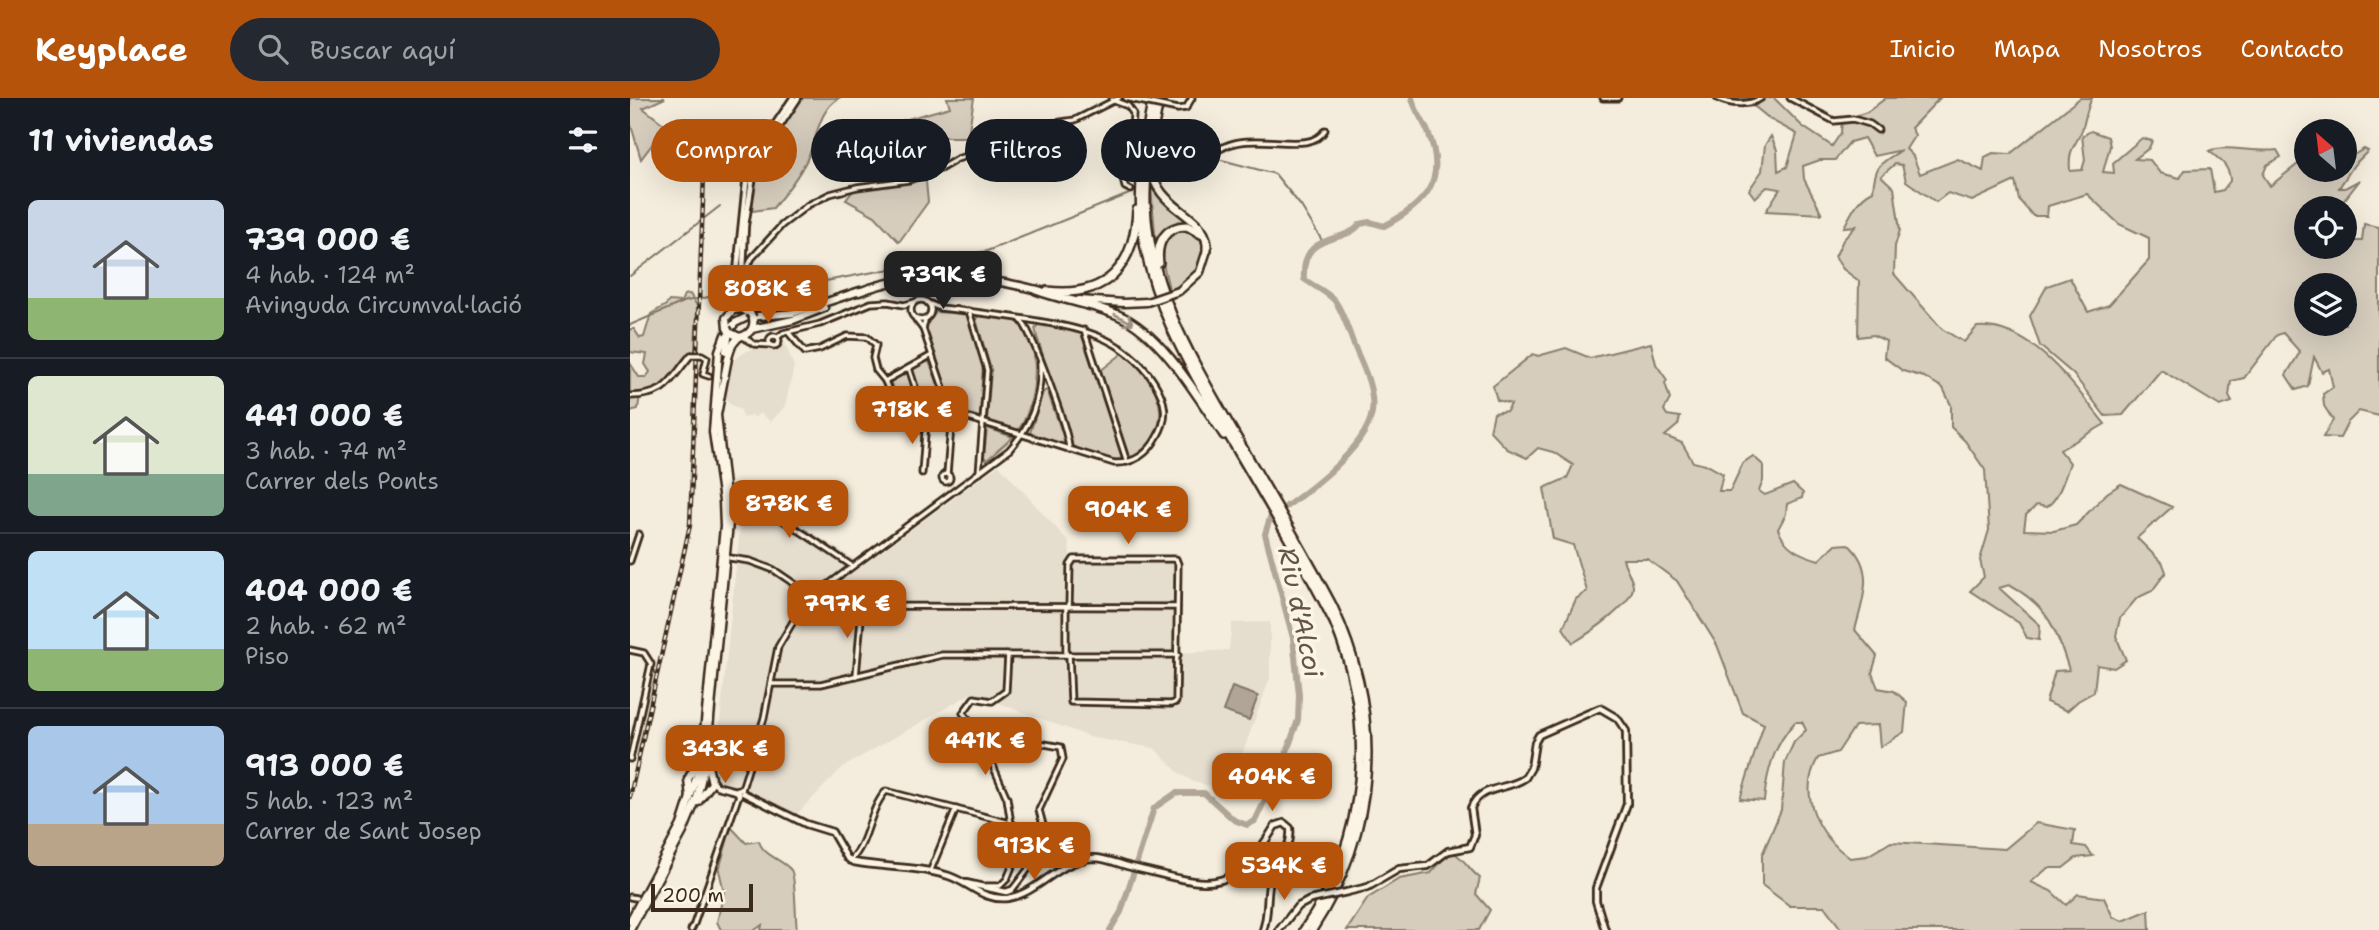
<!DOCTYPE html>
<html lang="es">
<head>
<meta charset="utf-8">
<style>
  body { margin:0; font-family:"Shantell Sans",sans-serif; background:#242831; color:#f1f3f6; height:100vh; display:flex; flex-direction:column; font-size:26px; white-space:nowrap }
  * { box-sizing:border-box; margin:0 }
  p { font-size:23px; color:#9ea1a6 }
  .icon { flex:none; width:38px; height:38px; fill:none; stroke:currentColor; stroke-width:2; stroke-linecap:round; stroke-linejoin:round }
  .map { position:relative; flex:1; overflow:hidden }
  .drawer { display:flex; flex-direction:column; background:#171b24; width:630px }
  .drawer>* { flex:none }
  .guide { position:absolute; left:21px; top:21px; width:665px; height:63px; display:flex; gap:14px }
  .needle { width:46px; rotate:332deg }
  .buttons { position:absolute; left:1664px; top:21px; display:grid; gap:14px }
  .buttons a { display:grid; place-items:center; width:63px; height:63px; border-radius:50%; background:#171b24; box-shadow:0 7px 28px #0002; font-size:35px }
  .scale { position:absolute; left:21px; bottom:18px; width:102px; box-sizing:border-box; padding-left:7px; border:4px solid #3b2a1e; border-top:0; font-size:19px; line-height:24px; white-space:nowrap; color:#3b2a1e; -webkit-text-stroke:5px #fcf5e5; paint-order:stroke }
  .price { position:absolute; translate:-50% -60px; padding:0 16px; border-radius:14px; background:#b45309; color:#fff; font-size:23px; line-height:46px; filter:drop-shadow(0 2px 4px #0008) }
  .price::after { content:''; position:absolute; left:50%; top:42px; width:21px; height:16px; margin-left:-10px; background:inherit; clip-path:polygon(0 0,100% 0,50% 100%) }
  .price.selected { background:#222; color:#fff }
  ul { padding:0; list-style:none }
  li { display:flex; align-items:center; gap:21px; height:175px; padding:0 28px }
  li+li { border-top:2px solid #363941 }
  li span { display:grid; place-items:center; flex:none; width:196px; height:140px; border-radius:10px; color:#555 }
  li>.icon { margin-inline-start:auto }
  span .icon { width:84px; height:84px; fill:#fffc; stroke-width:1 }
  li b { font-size:30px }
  h2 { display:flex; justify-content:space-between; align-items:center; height:84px; padding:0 28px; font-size:30px }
  .chip { padding:0 24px; border-radius:32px; background:#171b24; box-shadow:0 7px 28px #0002; font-size:24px; line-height:63px }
  .chip.selected { background:#b45309; color:#fff }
  header { display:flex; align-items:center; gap:42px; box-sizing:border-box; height:98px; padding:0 35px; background:#b45309; color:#fff }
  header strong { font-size:33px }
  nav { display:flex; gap:38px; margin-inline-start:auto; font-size:24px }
  .search { width:490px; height:63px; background:#242831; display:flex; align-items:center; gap:18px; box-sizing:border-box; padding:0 24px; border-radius:38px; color:#9ea1a6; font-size:26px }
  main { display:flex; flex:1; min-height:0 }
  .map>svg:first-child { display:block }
  .built { fill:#e5ddce }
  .green { fill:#d6cdbd; stroke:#887c6e; stroke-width:2; fill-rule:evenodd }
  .water { fill:#b0a596; stroke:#817466; stroke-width:2 }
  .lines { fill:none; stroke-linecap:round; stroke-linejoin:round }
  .stream { stroke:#817466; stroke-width:2 }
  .river { stroke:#b0a596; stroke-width:6 }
  .street-casing { stroke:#3b2a1e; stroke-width:9 }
  .secondary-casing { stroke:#3b2a1e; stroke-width:10 }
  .primary-casing { stroke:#3b2a1e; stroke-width:11 }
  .highway-casing { stroke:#3b2a1e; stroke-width:12 }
  .street { stroke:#fcf5e5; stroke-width:3.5 }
  .secondary { stroke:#fcf5e5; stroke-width:4.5 }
  .primary { stroke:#fcf5e5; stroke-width:6 }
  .highway { stroke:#fcf5e5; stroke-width:7 }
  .rail-casing { stroke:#3b2a1e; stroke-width:4.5 }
  .rail { stroke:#fcf5e5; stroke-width:2; stroke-dasharray:5; stroke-linecap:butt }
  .street-bridge-casing { stroke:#3b2a1e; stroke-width:9; stroke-linecap:butt }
  .secondary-bridge-casing { stroke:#3b2a1e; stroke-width:10; stroke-linecap:butt }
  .primary-bridge-casing { stroke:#3b2a1e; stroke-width:11; stroke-linecap:butt }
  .street-bridge { stroke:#fcf5e5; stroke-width:3.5 }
  .secondary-bridge { stroke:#fcf5e5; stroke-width:4.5 }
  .primary-bridge { stroke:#fcf5e5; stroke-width:6 }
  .oneway { stroke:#9c9082 }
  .labels { text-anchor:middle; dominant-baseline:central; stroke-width:7; stroke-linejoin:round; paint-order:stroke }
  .water-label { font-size:26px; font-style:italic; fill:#645548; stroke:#fcf5e5 }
</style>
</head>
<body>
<header>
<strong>Keyplace</strong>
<div class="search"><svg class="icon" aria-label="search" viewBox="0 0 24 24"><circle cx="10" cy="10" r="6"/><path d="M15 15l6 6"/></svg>Buscar aquí</div>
<nav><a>Inicio</a><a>Mapa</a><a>Nosotros</a><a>Contacto</a></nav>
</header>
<main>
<section class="drawer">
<h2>11 viviendas<svg class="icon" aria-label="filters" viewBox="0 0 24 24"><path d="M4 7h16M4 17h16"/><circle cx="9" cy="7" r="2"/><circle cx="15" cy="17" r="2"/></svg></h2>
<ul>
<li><span style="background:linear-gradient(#c9d6e8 70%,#8fb573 0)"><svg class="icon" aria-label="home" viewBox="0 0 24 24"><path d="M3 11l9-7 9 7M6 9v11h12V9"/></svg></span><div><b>739 000 €</b><p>4 hab. · 124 m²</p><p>Avinguda Circumval·lació</p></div></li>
<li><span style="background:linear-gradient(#dfe7d0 70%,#7fa58c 0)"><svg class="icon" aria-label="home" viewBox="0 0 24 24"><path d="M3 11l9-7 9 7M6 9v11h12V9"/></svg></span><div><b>441 000 €</b><p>3 hab. · 74 m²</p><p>Carrer dels Ponts</p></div></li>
<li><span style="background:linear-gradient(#bfe0f5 70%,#8fb573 0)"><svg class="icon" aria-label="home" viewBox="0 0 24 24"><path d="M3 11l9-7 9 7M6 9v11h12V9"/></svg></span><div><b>404 000 €</b><p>2 hab. · 62 m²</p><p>Piso</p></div></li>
<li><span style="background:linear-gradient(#a9c7e8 70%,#b9a48a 0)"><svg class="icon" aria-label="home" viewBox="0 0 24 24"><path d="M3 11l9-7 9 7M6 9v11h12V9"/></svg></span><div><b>913 000 €</b><p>5 hab. · 123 m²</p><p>Carrer de Sant Josep</p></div></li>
</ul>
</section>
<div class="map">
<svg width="1749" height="832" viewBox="0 0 1749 832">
  <rect width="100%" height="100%" fill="#f4eddd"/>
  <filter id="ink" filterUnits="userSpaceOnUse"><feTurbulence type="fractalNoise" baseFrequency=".0143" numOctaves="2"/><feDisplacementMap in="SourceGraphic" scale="14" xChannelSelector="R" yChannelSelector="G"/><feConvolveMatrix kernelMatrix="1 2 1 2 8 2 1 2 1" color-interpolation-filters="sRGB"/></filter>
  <g filter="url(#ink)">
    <!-- built -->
    <g class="built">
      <path d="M153 239 164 269 155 308 141 324 130 315 124 320 123 317 113 320 111 312 100 306 94 298 101 264 117 253Z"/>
      <path d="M369 367 439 444 440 458 551 459V555L599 552 602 525 640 524V580L614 651 596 692 564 684 549 675 524 650 463 640 342 595 213 669 165 718 125 697 84 682 114 391 233 467Z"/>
    </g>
    <!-- green -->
    <g class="green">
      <path d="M0 0H35L13 10 36 28 11 61 0 24Z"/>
      <path d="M168 0H209C188 13 188 38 178 59 169 78 156 94 143 110L122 113 125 71 139 43Z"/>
      <path d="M317 0H344L338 39H312L297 48 294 63 298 104 269 144 245 118 216 102 225 90 258 83 249 29 320 9Z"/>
      <path d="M1096 0H1144L1172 28 1202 48 1211 35 1212 22 1237 14 1256 0H1310L1281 30 1285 37 1276 51 1283 58 1290 76 1328 61 1353 73 1355 59 1363 55 1380 56 1450 0H1462C1456 12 1456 20 1452 32 1445 50 1438 49 1440 73L1452 72 1455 62 1452 38 1461 33 1478 39 1480 48 1473 74 1484 75 1483 65 1512 40 1522 43 1519 50 1505 61 1520 62 1530 75 1550 80 1555 72 1580 71 1584 94 1593 92 1600 83C1600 68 1590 62 1579 53 1594 46 1626 55 1647 52L1651 59 1637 67 1633 77 1640 88 1673 62 1676 55V72H1715V58L1720 59 1734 51 1738 53 1724 67 1709 90H1715L1730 82 1708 110H1676V149H1686L1688 152 1696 149H1715V143H1732L1734 126 1749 129V318L1729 313 1718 324 1710 340 1693 339 1703 322 1694 308 1693 296 1703 289 1699 271 1692 274 1684 259 1678 288 1666 292 1656 277 1670 254 1653 235 1647 237 1614 280 1601 283 1599 298 1602 304 1590 308 1531 272 1493 317 1475 318 1443 276 1410 248 1400 218 1417 188 1440 180 1458 214 1479 207 1519 162V140L1489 126 1457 96 1418 108 1417 118H1403L1389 102 1385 83 1342 103 1318 95 1306 104 1276 83 1272 67 1265 66 1251 78 1264 90 1270 132 1265 148 1264 176 1312 231 1334 244 1347 229C1401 225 1444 288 1475 326L1430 352 1440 365C1435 378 1429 402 1416 409L1407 407 1396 417 1394 432 1424 433 1446 427 1477 395 1491 386 1542 409 1507 440 1533 466 1536 474 1522 493 1507 500 1490 520 1486 538 1496 562 1484 570 1467 567 1464 594 1448 603 1437 613 1416 604 1425 573 1439 572C1427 533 1418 507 1379 487L1369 490 1410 527 1409 542 1397 540 1389 525 1340 493 1354 479 1350 462 1359 432 1355 372 1335 343 1321 329V307L1313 290 1294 279 1273 273 1254 259 1256 243 1243 237 1228 239 1229 183 1213 171 1205 159 1213 142 1226 128 1214 129C1222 114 1227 101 1243 93 1245 66 1250 65 1272 52L1244 58 1234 40 1220 44 1205 62H1190L1173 68 1174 81 1192 116 1136 113 1150 91 1137 89 1125 100 1119 92 1132 73 1135 47 1141 38 1147 52 1148 73 1157 69 1167 36 1141 22 1125 9ZM1676 187H1715V226H1676Z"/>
      <path d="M521 90 539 110 563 126C546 121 532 128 526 145Z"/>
      <path d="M558 131C592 151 564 183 540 195L533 166 534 144 546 132Z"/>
      <path d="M60 196 67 208 65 254C42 260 46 296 14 293L10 296 8 311 0 313V265L9 279H16L20 274 15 266 17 256 0 254V231H4L10 240 14 239 21 216 36 207 39 203 51 204 54 197Z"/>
      <path d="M306 214 337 216 353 265 350 319 323 311 296 229V226Z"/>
      <path d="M350 217C361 219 377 218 387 224 415 242 406 311 388 332L357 322 361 272 346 221Z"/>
      <path d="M410 225 451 235 492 358 490 362 474 360 443 349 407 239 405 230Z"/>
      <path d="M1021 245 1026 266 1037 282 1035 285 1040 301 1034 312 1037 317 1050 319 1048 327 1035 338 1052 345 1063 364 1079 368 1093 376 1089 393H1100L1113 365 1123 358 1133 367V383L1129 393 1135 397 1163 386 1173 395 1172 400 1157 406 1156 416 1148 431C1156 451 1169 456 1189 462L1205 447 1218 446C1246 471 1233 501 1225 532L1247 558 1242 575 1248 590 1264 593 1277 604 1274 634 1250 649 1248 627 1225 628 1208 654 1188 660C1167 697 1188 737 1220 760L1237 758 1261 744 1375 751 1406 725 1445 732 1443 747 1456 749 1463 758 1446 760 1433 770H1418L1401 784 1421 793 1436 807 1448 796 1474 800 1483 819 1493 823 1519 812 1520 832H1212L1194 808H1160L1132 787V757L1151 712 1155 664 1164 644 1176 632 1172 624H1165C1144 647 1137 672 1134 703L1110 701 1134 626 1113 615 1087 547 1047 483 1017 461H993C995 469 1002 479 1003 488 1004 506 958 536 943 545L933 530 946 501 957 493 943 447 923 441 914 390 937 380 943 367 923 354 908 350 897 360 877 351 860 333 864 315 877 313 881 306 867 302 863 288 903 256 908 258 936 250 960 260Z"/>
      <path d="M493 255C530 281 550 332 502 359L498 356 470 273Z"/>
      <path d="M298 261 315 303 294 308 282 271Z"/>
      <path d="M276 273 278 274 292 320 276 319 269 311 260 282Z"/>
      <path d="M417 292 435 343 434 347 400 335 413 294Z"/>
      <path d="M357 330 383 339 357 362 354 359Z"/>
      <path d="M101 729 116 745 129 743C133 758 152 761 161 772 166 779 165 820 167 832H131L132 827 125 832H91L87 824 94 794 89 772Z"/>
      <path d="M824 755C836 762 839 772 850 780L846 796 860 812 849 832H717L738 800 769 781 801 775 816 758Z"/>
    </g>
    <!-- water -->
    <path class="water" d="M602 589 628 598 619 622 593 613Z"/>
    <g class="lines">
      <!-- stream -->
      <g class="stream">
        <path d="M584 60 645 76 671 108 693 144"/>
        <path d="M547 62 561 56 579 59"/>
        <path d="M526 74 542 65"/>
        <path d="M0 178 90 108"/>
        <path d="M107 194 174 187 357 153 499 96 508 89"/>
        <path d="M0 227 56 203 102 195"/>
      </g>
      <!-- river -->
      <path class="river" d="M480 832 491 814 524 710 546 695H574L604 722 617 727 625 723 654 662 668 622 669 597 663 540 635 436 640 420C670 399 736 353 742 314 745 293 734 270 726 252 719 236 715 217 705 203 698 194 683 188 674 181 671 132 715 147 730 126L740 124 754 128C796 106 818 82 798 34 793 22 785 13 782 0"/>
      <defs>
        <g id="street">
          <path d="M496 0 505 2"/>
          <path d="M973 0H988"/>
          <path d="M1087 0C1100 7 1120 8 1131 0"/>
          <path d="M1160 0 1204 23 1223 21 1240 26 1248 32"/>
          <path d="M482 2 498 8 503 15 501 58 493 81 495 89 501 92"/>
          <path d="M548 11 556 10 562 0"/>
          <path d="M532 64 578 63C606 21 678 63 695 32"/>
          <path d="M113 178 122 160 152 127 178 107 200 96 227 89 279 82 310 71 327 61 391 40 418 26 445 22 489 0"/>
          <circle cx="291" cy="212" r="10"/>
          <path d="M339 213 357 272 349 375"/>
          <path d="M390 221C401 230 440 336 439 352"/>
          <path d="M286 222 293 231 295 223"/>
          <path d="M293 231 322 316 317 376"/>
          <path d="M454 232 497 364"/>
          <path d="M158 234 175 254 190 251 217 238 237 239 246 247 243 260 246 272 255 283 267 313 277 322 291 324 329 317 484 365C503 366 518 356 527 339 539 319 536 303 524 284 495 237 445 229 395 221 367 217 339 213 310 210L298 205"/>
          <path d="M112 238 124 246 142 247"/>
          <circle cx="144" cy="243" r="5"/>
          <path d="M148 239 153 235 190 226 241 205 258 204 274 207 285 204"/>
          <path d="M72 257 77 260 73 276 79 278"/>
          <path d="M279 270 296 323 292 375"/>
          <path d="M255 283 302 257"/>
          <path d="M0 298C38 297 39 283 61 257"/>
          <circle cx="316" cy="380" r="4"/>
          <path d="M101 397C123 399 200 453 222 468"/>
          <path d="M100 460 120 463 144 472 197 508 547 509"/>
          <path d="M0 463 9 436"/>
          <path d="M436 509V557H439L441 604 541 606 546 604 548 466 546 461H444L440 467 439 509"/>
          <path d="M0 552 14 555 21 566 0 661"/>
          <path d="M439 557H548"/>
          <path d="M226 578 232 509"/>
          <path d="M141 586H191L312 557H436"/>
          <path d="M348 633 377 700 381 726"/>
          <path d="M112 691 134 620 148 549 164 522 195 489 379 352C402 327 412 299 410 265"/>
          <path d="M384 762 406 761"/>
          <path d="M220 763C239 745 238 713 256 693L380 725 409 739 413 727 409 712 433 661 431 649 404 644 380 649 350 634 333 615 344 600 362 603 376 593 378 557"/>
          <path d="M300 774 326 711"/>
          <path d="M356 788H370L377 781 396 734"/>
          <path d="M382 792 406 761"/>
          <path d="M0 799 6 800"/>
          <path d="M64 826 109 697"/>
          <path d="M61 832 63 828"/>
        </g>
        <g id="secondary">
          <path d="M103 212 116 85 132 46 163 0"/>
          <path d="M115 212 112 196 115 128 123 78 135 50 168 0"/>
          <path d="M82 683 87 688 106 693"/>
          <path d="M113 695 176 726 202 734 217 760 224 764C255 770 289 768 319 778 340 785 353 803 378 800 409 795 430 761 464 760 476 760 489 766 501 769 575 786 600 804 645 728L654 725 660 730C663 752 645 763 640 782 636 798 639 816 633 832"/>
          <path d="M109 697 107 692 112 691"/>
          <path d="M336 785 376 794 382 792"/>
          <path d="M717 794 738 789 769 771 798 768 818 753 840 749 845 737 841 710C851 686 877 693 895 680L901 670 905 644 909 637 970 610 987 620 996 633 997 706 966 790V803L975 832"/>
          <path d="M649 832 667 809 680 802"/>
        </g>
        <g id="primary">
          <path d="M549 193 570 174 577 152"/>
          <path d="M229 194C289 171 350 177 411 193"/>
          <path d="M449 202 494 205 517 204"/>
          <path d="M97 230 96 220 103 212 112 211 120 215"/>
          <path d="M122 231 163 222 194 210"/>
          <path d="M96 253 99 234 109 239C119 237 125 231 123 220"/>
          <path d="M60 700 58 681 69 662"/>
          <path d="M68 704 82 685 77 664"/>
          <path d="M0 823 51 727 71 665 94 429 93 403 83 334 89 253 95 237 105 225 117 219 163 215 230 193"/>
          <path d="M0 832 53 734 67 700 76 661 99 425 87 317 98 260 102 247 109 239"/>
        </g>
        <g id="highway">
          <path d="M523 0C514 44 507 87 512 132 522 207 560 270 596 333 633 396 671 459 704 524 747 627 738 740 674 832"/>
          <path d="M530 0C522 35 515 70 516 106 519 189 560 258 600 328 635 388 671 448 703 509 754 618 748 731 682 832"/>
          <path d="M521 66C524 114 580 115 577 152"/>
          <path d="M529 165C526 145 535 128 557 128L571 136"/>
          <path d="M406 192C433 202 462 206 488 217 531 235 568 299 594 337"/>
          <path d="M417 193C476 200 504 170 507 112"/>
        </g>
      </defs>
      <!-- street casing -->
      <use href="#street" class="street-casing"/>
      <!-- secondary casing -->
      <use href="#secondary" class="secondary-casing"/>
      <!-- primary casing -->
      <use href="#primary" class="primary-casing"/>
      <!-- highway casing -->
      <use href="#highway" class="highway-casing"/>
      <!-- street -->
      <use href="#street" class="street"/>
      <!-- secondary -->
      <use href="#secondary" class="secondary"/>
      <!-- primary -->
      <use href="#primary" class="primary"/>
      <!-- highway -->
      <use href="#highway" class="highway"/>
      <defs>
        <path id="rail" d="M0 699 60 427 76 28"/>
      </defs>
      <!-- rail casing -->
      <use href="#rail" class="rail-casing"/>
      <!-- rail -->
      <use href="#rail" class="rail"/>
      <defs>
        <g id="street-bridge">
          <path d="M505 2 548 11"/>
          <path d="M61 257H72"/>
        </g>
        <path id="secondary-bridge" d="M680 802 717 794"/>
        <g id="primary-bridge">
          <path d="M517 204 549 193"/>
          <path d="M120 215 123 220"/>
          <path d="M97 230 99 234"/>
        </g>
      </defs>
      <!-- street-bridge casing -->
      <use href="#street-bridge" class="street-bridge-casing"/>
      <!-- secondary-bridge casing -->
      <use href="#secondary-bridge" class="secondary-bridge-casing"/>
      <!-- primary-bridge casing -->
      <use href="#primary-bridge" class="primary-bridge-casing"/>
      <!-- street-bridge -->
      <use href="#street-bridge" class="street-bridge"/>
      <!-- secondary-bridge -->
      <use href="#secondary-bridge" class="secondary-bridge"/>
      <!-- primary-bridge -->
      <use href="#primary-bridge" class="primary-bridge"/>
    </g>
    <!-- one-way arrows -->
    <defs><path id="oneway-shaft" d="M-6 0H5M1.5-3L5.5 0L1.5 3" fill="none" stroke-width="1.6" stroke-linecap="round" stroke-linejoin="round" transform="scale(1.75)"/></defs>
    <use class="oneway" href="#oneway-shaft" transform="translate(494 221) rotate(27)"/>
  </g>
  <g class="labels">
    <!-- water labels -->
    <g class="water-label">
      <text transform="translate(671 514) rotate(78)">Riu d'Alcoi</text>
    </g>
  </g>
</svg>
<div class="buttons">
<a><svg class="needle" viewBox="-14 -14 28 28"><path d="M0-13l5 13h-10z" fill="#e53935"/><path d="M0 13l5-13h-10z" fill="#9ea1a6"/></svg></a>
<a><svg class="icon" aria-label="locate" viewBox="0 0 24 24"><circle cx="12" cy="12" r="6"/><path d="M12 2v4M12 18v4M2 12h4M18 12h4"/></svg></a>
<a><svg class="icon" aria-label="layers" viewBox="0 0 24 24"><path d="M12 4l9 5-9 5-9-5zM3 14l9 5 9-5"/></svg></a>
</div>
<div class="scale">200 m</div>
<b class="price selected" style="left:313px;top:213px">739K €</b>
<b class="price" style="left:138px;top:227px">808K €</b>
<b class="price" style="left:282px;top:348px">718K €</b>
<b class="price" style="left:159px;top:442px">878K €</b>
<b class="price" style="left:498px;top:448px">904K €</b>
<b class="price" style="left:217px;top:542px">797K €</b>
<b class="price" style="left:355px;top:679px">441K €</b>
<b class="price" style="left:95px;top:687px">343K €</b>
<b class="price" style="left:642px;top:715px">404K €</b>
<b class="price" style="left:404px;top:784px">913K €</b>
<b class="price" style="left:654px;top:804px">534K €</b>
<div class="guide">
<a class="chip selected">Comprar</a>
<a class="chip">Alquilar</a>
<a class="chip">Filtros</a>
<a class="chip">Nuevo</a>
</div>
</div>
</main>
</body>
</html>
